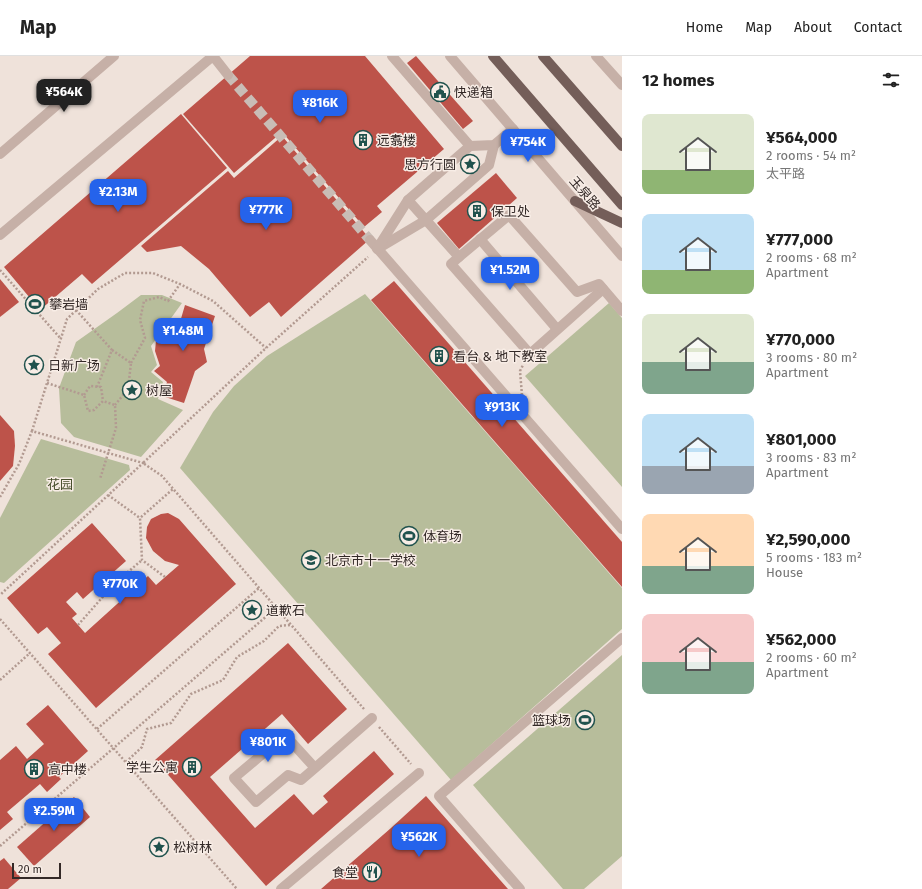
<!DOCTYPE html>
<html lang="en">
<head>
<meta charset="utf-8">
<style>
  body { margin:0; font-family:"Fira Sans","Noto Sans SC",sans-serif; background:#f6f6f6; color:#222; height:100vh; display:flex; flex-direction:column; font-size:15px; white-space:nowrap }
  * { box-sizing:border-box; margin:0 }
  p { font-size:13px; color:#767676 }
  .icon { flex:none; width:22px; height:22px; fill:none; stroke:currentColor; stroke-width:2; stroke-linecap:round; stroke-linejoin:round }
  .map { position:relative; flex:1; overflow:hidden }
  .side { display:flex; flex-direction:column; background:#fff; width:300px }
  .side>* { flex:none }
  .scale { position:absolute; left:12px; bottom:10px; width:49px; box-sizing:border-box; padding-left:4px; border:2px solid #332927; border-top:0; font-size:11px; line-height:14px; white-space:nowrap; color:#332927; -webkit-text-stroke:3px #f8ede6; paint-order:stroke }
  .price { position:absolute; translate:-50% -34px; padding:0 9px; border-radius:8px; background:#2563eb; color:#fff; font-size:13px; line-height:26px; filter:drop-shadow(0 1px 2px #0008) }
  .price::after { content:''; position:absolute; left:50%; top:24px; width:12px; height:9px; margin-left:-6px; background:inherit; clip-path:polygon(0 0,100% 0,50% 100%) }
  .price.active { background:#222; color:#fff }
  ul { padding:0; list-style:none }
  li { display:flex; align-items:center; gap:12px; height:100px; padding:0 20px }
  li span { display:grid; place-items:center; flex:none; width:112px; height:80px; border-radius:8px; color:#555 }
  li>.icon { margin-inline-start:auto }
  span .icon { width:48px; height:48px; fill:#fffc; stroke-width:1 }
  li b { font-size:17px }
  h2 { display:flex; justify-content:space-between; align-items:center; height:48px; padding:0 20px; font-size:17px }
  header { display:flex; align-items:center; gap:24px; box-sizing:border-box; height:56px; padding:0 20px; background:#fff; border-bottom:1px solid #e0e0e0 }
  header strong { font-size:19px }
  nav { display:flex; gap:22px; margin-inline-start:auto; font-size:14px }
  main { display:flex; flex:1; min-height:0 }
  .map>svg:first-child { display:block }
  .green { fill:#b7bd9b }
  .building { fill:#bd534a }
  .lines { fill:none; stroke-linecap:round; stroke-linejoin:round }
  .minor-tunnel { stroke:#c9bdb6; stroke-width:10; stroke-dasharray:10 5; stroke-linecap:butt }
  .path { stroke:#b29a91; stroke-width:2.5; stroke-dasharray:2 2; stroke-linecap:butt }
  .minor { stroke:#c6b0a7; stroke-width:10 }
  .major { stroke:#745e59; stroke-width:10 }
  .labels { text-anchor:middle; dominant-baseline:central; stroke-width:3; stroke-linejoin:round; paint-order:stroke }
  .poi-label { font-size:13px; fill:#332927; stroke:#f8ede6; text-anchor:start }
  .street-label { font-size:13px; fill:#332927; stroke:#f8ede6 }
  .park-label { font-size:13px; fill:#49502d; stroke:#f8ede6 }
</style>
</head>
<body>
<header>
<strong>Map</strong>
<nav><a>Home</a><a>Map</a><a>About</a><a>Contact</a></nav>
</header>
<main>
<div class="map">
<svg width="622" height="833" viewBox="0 0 622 833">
  <rect width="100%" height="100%" fill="#efe2da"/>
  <!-- green -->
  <g class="green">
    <path d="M365 238 622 532V573L451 724 180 412 213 356 234 330 267 300Z"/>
    <path d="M141 239H162L182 247 151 290 157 309 151 316 163 326 158 343 183 354 141 401 74 381 61 367 59 332 76 286 117 257Z"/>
    <path d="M609 247 622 262V431L525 320Z"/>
    <path d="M41 383 129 409 130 414 4 527 0 526V462Z"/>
    <path d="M622 599V800L584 833H563L473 729Z"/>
  </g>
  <!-- building -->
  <g class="building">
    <path d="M250 0H365L444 93 377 150 382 156 364 171 282 76 234 117 183 58Z"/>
    <path d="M416 0 473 65 463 73 407 7Z"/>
    <path d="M181 58 227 112 92 228 82 218 40 254 4 211Z"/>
    <path d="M282 80 370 183 281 261 269 246 250 261 209 213 181 190 147 196 141 190 228 115 234 122Z"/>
    <path d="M496 117 517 142 459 193 437 167Z"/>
    <path d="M0 223 19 246 0 261Z"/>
    <path d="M394 225 622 486V531L371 244Z"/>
    <path d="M185 249 215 260 204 293 207 306 195 315 184 347 162 340 167 326 154 315 160 310 155 295 156 285 169 276V270L180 266Z"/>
    <path d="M0 359 14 375 15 390 13 410 0 425Z"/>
    <path d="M168 457 179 463 236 528 96 652 48 598 61 587 47 571 38 578 7 542 92 467 126 505 83 543 77 536 66 546 77 558 72 562 85 577 148 520 156 529 179 509 165 505 153 495 146 482 147 471 151 463 161 458Z"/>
    <path d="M288 587 347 653 308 688 282 658 210 721 255 772 294 738 313 759 328 746 323 740 374 695 394 718 266 830 155 704Z"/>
    <path d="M48 649 88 695 59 721 61 723 47 736 40 728 7 756 13 763 0 774V704L16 690 27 703 44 688 26 668Z"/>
    <path d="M426 740 508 833H321L391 772Z"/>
    <path d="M74 741 90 761 34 810 17 791Z"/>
    <path d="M4 802 21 822 8 833H0V805Z"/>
  </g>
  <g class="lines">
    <!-- minor-tunnel -->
    <path class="minor-tunnel" d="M228 19 370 184"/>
    <!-- path -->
    <g class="path">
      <path d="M0 214 61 283"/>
      <path d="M76 254 112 294 97 331"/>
      <path d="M112 294 131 307 128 333 115 349"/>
      <path d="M131 307 145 282 140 264 144 245 159 241 168 245 180 228"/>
      <path d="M47 327 84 339 88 355 94 354 103 345 115 349 116 372 100 423"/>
      <path d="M84 339 90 330 101 331 103 345"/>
      <path d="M522 339 520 315 523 309"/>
      <path d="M32 375 67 263 98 233 125 217H153L180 228 213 245 266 292"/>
      <path d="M108 439 140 462"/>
      <path d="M0 441 19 408 32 375 143 407 0 539"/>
      <path d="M165 521 142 504 140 462 173 433"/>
      <path d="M0 563 237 833"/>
      <path d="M78 569 115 527 142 504"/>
      <path d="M0 624 30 597"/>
      <path d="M364 653 162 420 143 407 266 292 368 201"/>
      <path d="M379 671 411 708"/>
      <path d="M97 673 259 532"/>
      <path d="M126 706 142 691 147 673 171 667 191 638 223 624 237 601 264 585 279 570 290 569"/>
      <path d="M0 790 276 552"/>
    </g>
    <!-- minor -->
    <g class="minor">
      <path d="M392 0 470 90"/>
      <path d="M450 0 622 200"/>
      <path d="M596 0 622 29"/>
      <path d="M0 98 114 0"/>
      <path d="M408 144 459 201 451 208 530 298 603 233"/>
      <path d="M0 179 213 0 228 19"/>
      <path d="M480 183 557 273"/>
      <path d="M370 184 622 473"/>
      <path d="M379 192 426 164 489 109 494 89"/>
      <path d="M377 193 408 144 470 90 494 89 513 73"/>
      <path d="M459 201 509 159 577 236 599 228 622 255"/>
      <path d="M315 712 301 724 288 719 256 746 234 722 285 679 315 712 372 662"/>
      <path d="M281 833 419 717"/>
      <path d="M520 833 439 740 622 582"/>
    </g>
    <!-- major -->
    <g class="major">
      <path d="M493 0 622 149"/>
      <path d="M543 0 622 90"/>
      <path d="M575 145 622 167"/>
    </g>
  </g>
  <!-- icons -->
  <defs>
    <symbol id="civic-ring" viewBox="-11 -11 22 22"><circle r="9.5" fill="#f8ede6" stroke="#20524d" stroke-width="1.5"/><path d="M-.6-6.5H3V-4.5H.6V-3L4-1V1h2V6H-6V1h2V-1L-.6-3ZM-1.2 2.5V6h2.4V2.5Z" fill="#20524d"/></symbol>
    <symbol id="building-ring" viewBox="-11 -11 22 22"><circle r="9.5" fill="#f8ede6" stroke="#20524d" stroke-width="1.5"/><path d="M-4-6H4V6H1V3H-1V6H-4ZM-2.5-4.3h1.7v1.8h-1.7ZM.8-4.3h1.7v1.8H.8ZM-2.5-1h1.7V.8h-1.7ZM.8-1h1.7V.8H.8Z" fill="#20524d"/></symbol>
    <symbol id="sight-ring" viewBox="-11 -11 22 22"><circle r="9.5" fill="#f8ede6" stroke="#20524d" stroke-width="1.5"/><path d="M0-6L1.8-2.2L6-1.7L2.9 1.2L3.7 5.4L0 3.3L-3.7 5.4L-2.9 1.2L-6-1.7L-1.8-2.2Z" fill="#20524d"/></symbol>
    <symbol id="stadium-ring" viewBox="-11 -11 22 22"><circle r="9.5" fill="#f8ede6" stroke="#20524d" stroke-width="1.5"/><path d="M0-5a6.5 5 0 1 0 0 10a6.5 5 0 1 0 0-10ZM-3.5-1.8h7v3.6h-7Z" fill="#20524d"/></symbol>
    <symbol id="school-ring" viewBox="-11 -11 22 22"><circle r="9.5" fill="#f8ede6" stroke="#20524d" stroke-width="1.5"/><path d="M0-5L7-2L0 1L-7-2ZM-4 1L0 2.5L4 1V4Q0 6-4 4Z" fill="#20524d"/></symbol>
    <symbol id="restaurant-ring" viewBox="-11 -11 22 22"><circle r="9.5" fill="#f8ede6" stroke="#20524d" stroke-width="1.5"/><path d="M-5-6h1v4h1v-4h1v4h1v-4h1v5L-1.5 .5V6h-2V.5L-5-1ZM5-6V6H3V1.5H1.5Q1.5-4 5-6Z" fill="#20524d"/></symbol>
  </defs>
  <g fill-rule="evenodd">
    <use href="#civic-ring" x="429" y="25" width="22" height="22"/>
    <use href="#building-ring" x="352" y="73" width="22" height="22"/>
    <use href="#sight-ring" x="459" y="97" width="22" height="22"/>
    <use href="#building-ring" x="466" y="144" width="22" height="22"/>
    <use href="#stadium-ring" x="24" y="237" width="22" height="22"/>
    <use href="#building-ring" x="428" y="289" width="22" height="22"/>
    <use href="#sight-ring" x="23" y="298" width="22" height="22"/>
    <use href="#sight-ring" x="121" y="323" width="22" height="22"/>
    <use href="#stadium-ring" x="398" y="469" width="22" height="22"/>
    <use href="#school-ring" x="300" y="493" width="22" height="22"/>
    <use href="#sight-ring" x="241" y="543" width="22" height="22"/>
    <use href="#stadium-ring" x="574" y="653" width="22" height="22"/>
    <use href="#building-ring" x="181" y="700" width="22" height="22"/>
    <use href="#building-ring" x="23" y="702" width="22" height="22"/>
    <use href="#sight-ring" x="148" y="780" width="22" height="22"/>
    <use href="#restaurant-ring" x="361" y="805" width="22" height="22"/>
  </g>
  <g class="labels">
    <!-- poi labels -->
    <g class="poi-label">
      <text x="454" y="36">快递箱</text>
      <text x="377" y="84">远翥楼</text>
      <text x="456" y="108" text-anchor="end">思方行圆</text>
      <text x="491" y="155">保卫处</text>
      <text x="49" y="248">攀岩墙</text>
      <text x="453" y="300">看台 &amp; 地下教室</text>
      <text x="48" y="309">日新广场</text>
      <text x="146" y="334">树屋</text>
      <text x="423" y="480">体育场</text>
      <text x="325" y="504">北京市十一学校</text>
      <text x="266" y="554">道歉石</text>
      <text x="571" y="664" text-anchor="end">篮球场</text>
      <text x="178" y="711" text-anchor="end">学生公寓</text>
      <text x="48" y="713">高中楼</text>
      <text x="173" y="791">松树林</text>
      <text x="358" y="816" text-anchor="end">食堂</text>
    </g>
    <!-- street labels -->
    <g class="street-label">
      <text transform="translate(585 137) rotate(49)">玉泉路</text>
    </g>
    <!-- park labels -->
    <g class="park-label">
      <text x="60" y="428">花园</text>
    </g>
  </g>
</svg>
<div class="scale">20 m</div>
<b class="price active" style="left:64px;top:57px">¥564K</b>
<b class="price" style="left:320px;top:68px">¥816K</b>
<b class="price" style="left:528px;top:107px">¥754K</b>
<b class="price" style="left:118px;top:157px">¥2.13M</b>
<b class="price" style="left:266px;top:175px">¥777K</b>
<b class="price" style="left:510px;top:235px">¥1.52M</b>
<b class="price" style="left:183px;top:296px">¥1.48M</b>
<b class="price" style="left:502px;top:372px">¥913K</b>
<b class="price" style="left:120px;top:549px">¥770K</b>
<b class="price" style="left:268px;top:707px">¥801K</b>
<b class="price" style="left:54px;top:776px">¥2.59M</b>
<b class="price" style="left:419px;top:802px">¥562K</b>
</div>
<section class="side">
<h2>12 homes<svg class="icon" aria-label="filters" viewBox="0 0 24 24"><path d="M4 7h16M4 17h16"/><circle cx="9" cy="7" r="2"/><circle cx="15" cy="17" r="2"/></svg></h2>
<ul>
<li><span style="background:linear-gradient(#dfe7d0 70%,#8fb573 0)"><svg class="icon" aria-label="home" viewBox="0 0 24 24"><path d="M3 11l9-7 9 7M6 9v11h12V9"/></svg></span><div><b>¥564,000</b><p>2 rooms · 54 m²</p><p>太平路</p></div></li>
<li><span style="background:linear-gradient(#bfe0f5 70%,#8fb573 0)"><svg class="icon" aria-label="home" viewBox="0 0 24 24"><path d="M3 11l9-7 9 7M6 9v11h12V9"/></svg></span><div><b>¥777,000</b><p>2 rooms · 68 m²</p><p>Apartment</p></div></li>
<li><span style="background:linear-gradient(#dfe7d0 60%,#7fa58c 0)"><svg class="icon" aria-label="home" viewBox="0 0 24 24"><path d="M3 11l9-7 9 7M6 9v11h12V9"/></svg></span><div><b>¥770,000</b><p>3 rooms · 80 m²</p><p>Apartment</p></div></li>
<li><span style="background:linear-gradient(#bfe0f5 65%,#9aa5b1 0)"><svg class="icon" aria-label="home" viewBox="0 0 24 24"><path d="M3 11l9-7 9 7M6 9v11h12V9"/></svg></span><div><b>¥801,000</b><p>3 rooms · 83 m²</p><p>Apartment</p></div></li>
<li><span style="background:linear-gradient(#ffd9b3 65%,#7fa58c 0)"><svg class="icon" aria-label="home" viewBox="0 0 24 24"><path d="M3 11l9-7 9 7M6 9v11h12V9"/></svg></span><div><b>¥2,590,000</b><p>5 rooms · 183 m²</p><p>House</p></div></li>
<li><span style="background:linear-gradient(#f6c9c9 60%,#7fa58c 0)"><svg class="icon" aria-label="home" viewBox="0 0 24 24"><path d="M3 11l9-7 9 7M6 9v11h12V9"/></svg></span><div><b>¥562,000</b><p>2 rooms · 60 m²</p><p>Apartment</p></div></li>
</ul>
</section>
</main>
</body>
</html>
